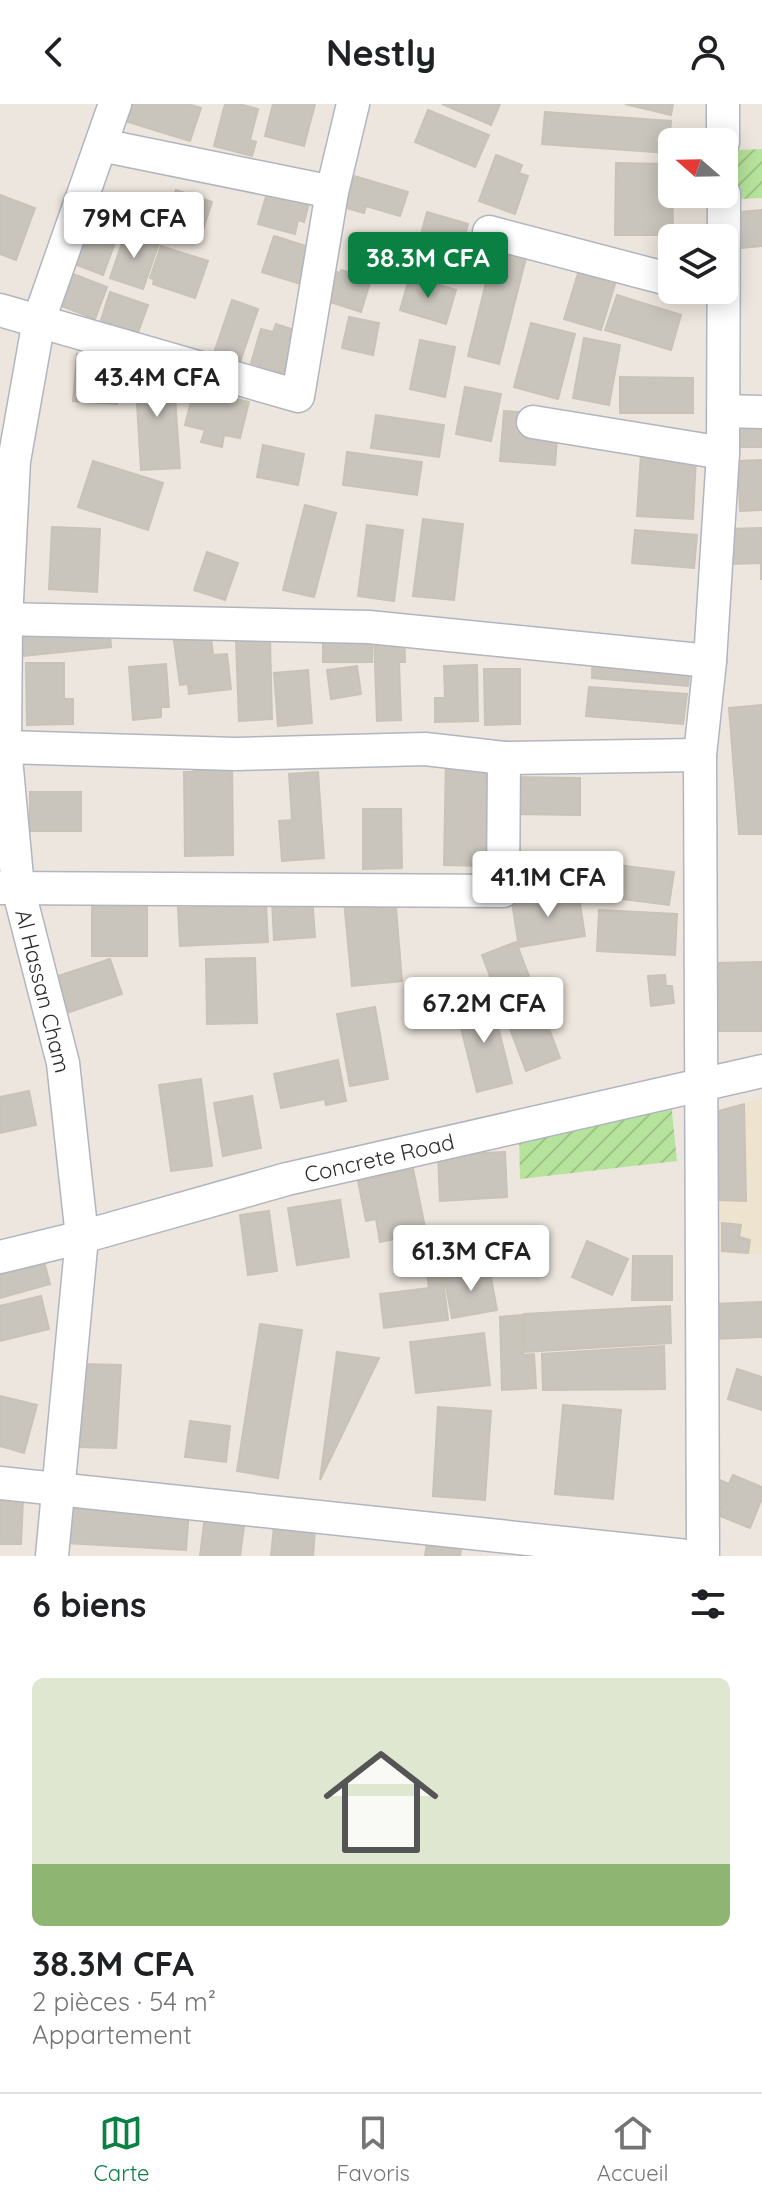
<!DOCTYPE html>
<html lang="fr">
<head>
<meta charset="utf-8">
<style>
  body { margin:0; font-family:Quicksand,sans-serif; background:#f2f2f2; color:#202124; height:100vh; display:flex; flex-direction:column; font-size:30px; white-space:nowrap }
  * { box-sizing:border-box; margin:0 }
  p { font-size:26px; color:#757577 }
  .icon { flex:none; width:44px; height:44px; fill:none; stroke:currentColor; stroke-width:2; stroke-linecap:round; stroke-linejoin:round }
  .map { position:relative; height:1452px; overflow:hidden }
  .panel { display:flex; flex-direction:column; background:#fff; flex:1 }
  .panel>* { flex:none }
  .needle { width:52px; rotate:290deg }
  .fabs { position:absolute; left:658px; top:24px; display:grid; gap:16px }
  .fabs a { display:grid; place-items:center; width:80px; height:80px; border-radius:12px; background:#fff; box-shadow:0 4px 20px #0003; font-size:40px }
  .price { position:absolute; translate:-50% -68px; padding:0 18px; border-radius:8px; background:#fff; color:#222; font-size:26px; line-height:52px; filter:drop-shadow(0 2px 4px #0008) }
  .price::after { content:''; position:absolute; left:50%; top:48px; width:24px; height:18px; margin-left:-12px; background:inherit; clip-path:polygon(0 0,100% 0,50% 100%) }
  .price.on { background:#0b8043; color:#fff }
  ul { padding:0; list-style:none }
  li { display:grid; align-content:center; gap:16px; height:424px; padding:0 32px }
  li+li { border-top:2px solid #e0e0e0 }
  li span { display:grid; place-items:center; height:248px; border-radius:12px; color:#555 }
  li>.icon { margin-inline-start:auto }
  span .icon { width:144px; height:144px; fill:#fffc; stroke-width:1 }
  li b { font-size:34px }
  h2 { display:flex; justify-content:space-between; align-items:center; height:96px; padding:0 32px; font-size:34px }
  header { display:flex; justify-content:space-between; align-items:center; height:104px; padding:0 32px; background:#fff; font-size:36px; font-weight:700 }
  .tabs { display:flex; justify-content:space-around; align-items:center; height:112px; border-top:2px solid #e0e0e0; background:#fff; font-size:22px; color:#757577 }
  .tabs a { display:grid; justify-items:center; gap:4px }
  .tabs .on { color:#0b8043 }
  .map>svg:first-child { display:block }
  .education { fill:#eee3ce }
  .garden { fill:url(#garden-furrows) }
  .building { fill:#c9c4bc; stroke:#c9c2b7; stroke-width:2 }
  .lines { fill:none; stroke-linecap:round; stroke-linejoin:round }
  .minor-casing { stroke:#b1b5bf; stroke-width:35 }
  .minor { stroke:#fff; stroke-width:32 }
  .labels { text-anchor:middle; dominant-baseline:central; stroke-width:6; stroke-linejoin:round; paint-order:stroke }
  .street-label { font-size:22px; fill:#2b2b2b; stroke:#fff }
</style>
</head>
<body>
<header><svg class="icon" aria-label="back" viewBox="0 0 24 24"><path d="M15 5l-7 7 7 7"/></svg>Nestly<svg class="icon" aria-label="person" viewBox="0 0 24 24"><circle cx="12" cy="8" r="4"/><path d="M4 21q1-7 8-7t8 7"/></svg></header>
<div class="map">
<svg width="762" height="1452" viewBox="0 0 762 1452">
  <defs>
    <pattern id="garden-furrows" width="10" height="10" patternUnits="userSpaceOnUse" patternTransform="scale(2)"><rect width="10" height="10" fill="#b6e39b"/><path d="M-1 1l2-2M0 10L10 0M9 11l2-2" fill="none" stroke="#9dc386"/></pattern>
  </defs>
  <rect width="100%" height="100%" fill="#ede6de"/>
  <!-- education -->
  <path class="education" d="M762 994V1150H719V1007Z"/>
  <!-- garden -->
  <g class="garden">
    <path d="M762 45V94L738 95 736 46Z"/>
    <path d="M670 989 677 1057 520 1075 519 1028Z"/>
  </g>
  <!-- building -->
  <g class="building">
    <path d="M124 0H188L201 4 190 37 119 15Z"/>
    <path d="M225 0H239L258 5 250 36 256 38 252 52 214 42Z"/>
    <path d="M273 0H315L304 42 265 32Z"/>
    <path d="M442 0H500L491 21Z"/>
    <path d="M625 0H673L671 11Z"/>
    <path d="M428 6 489 31 475 63 415 38Z"/>
    <path d="M545 8 671 17 668 49 542 40Z"/>
    <path d="M496 51 522 61 519 69 528 72 515 110 479 97Z"/>
    <path d="M616 59 672 60 673 131H615Z"/>
    <path d="M344 69 408 88 400 112 366 102 364 109 340 102Z"/>
    <path d="M269 82 311 92 304 118 298 116 295 130 258 120Z"/>
    <path d="M176 86 212 98 199 138 163 127Z"/>
    <path d="M0 91 35 104 16 156 0 150Z"/>
    <path d="M762 106V142L742 144 740 108Z"/>
    <path d="M427 108 468 120 453 175 412 164Z"/>
    <path d="M82 120 117 133 103 171 69 158Z"/>
    <path d="M126 127 159 139 143 185 110 174Z"/>
    <path d="M274 132 315 145 304 181 262 168Z"/>
    <path d="M496 138 528 146 499 260 468 252Z"/>
    <path d="M161 142 208 157 195 194 153 180 154 175 150 174Z"/>
    <path d="M583 153 620 164 601 226 564 215Z"/>
    <path d="M63 166 107 183 95 215 51 198Z"/>
    <path d="M330 166 340 169 341 166 371 175 361 208 321 195Z"/>
    <path d="M410 172 456 186 446 220 400 206Z"/>
    <path d="M110 188 148 201 137 231 100 219Z"/>
    <path d="M617 191 681 211 671 246 605 226Z"/>
    <path d="M232 196 258 205 240 258 214 249Z"/>
    <path d="M349 213 379 219 373 251 342 244Z"/>
    <path d="M531 219 575 230 558 295 514 283Z"/>
    <path d="M276 220 303 229 290 271 251 259 261 225 273 228Z"/>
    <path d="M584 234 620 241 609 301 573 294Z"/>
    <path d="M420 236 455 243 445 293 410 285Z"/>
    <path d="M77 250 120 253 117 300 73 297Z"/>
    <path d="M173 264 180 364 141 366 135 267Z"/>
    <path d="M620 273 693 274V309H620Z"/>
    <path d="M465 283 501 290 491 337 456 330Z"/>
    <path d="M194 285 249 298 240 334 224 331 222 343 201 338 205 326 185 321Z"/>
    <path d="M504 307 559 311 555 361 500 357Z"/>
    <path d="M762 308V343H734L733 309Z"/>
    <path d="M376 311 444 321 439 353 371 344Z"/>
    <path d="M263 341 304 350 298 381 257 373Z"/>
    <path d="M347 348 422 358 417 391 343 381Z"/>
    <path d="M641 350 696 353 693 415 637 412Z"/>
    <path d="M762 356V406L740 407 738 357Z"/>
    <path d="M93 357 163 379 148 426 78 403Z"/>
    <path d="M305 401 336 409 314 493 283 486Z"/>
    <path d="M423 415 463 420 454 496 413 492Z"/>
    <path d="M367 421 403 426 394 497 358 492Z"/>
    <path d="M52 423 100 425 97 488 49 485Z"/>
    <path d="M762 424V475H761V459L729 460 728 425Z"/>
    <path d="M635 426 697 431 694 464 632 459Z"/>
    <path d="M207 448 238 459 225 496 194 486Z"/>
    <path d="M108 509 111 543 23 552 20 517Z"/>
    <rect x="323" y="526" width="49" height="32"/>
    <path d="M404 531 405 558H399L401 616 377 617 374 532Z"/>
    <path d="M211 533 213 551 227 550 231 585 189 590 188 580 180 581 174 537Z"/>
    <path d="M270 535 272 615 239 617 236 537Z"/>
    <path d="M593 538 692 548 688 582 592 574Z"/>
    <path d="M26 559H64V595H73V620L27 621Z"/>
    <path d="M166 560 169 603H161V613L133 616 129 563Z"/>
    <path d="M477 561 478 617 435 618V594H445L444 562Z"/>
    <path d="M357 562 361 590 331 595 327 566Z"/>
    <path d="M484 565H520V620L485 621Z"/>
    <path d="M308 566 312 619 278 622 274 569Z"/>
    <path d="M589 583 687 590 683 620 586 612Z"/>
    <path d="M762 601V730H739L729 604Z"/>
    <path d="M446 654 489 655 487 762 444 761Z"/>
    <path d="M232 656 233 751 185 752 184 668H194L193 657Z"/>
    <path d="M318 668 324 754 282 757 279 717 292 716 289 670Z"/>
    <path d="M511 673 580 674V711L511 710Z"/>
    <rect x="30" y="688" width="51" height="39"/>
    <path d="M363 705H401L402 764 363 765Z"/>
    <path d="M594 758 674 768 669 801 589 791Z"/>
    <path d="M578 787 585 832 519 843 512 798Z"/>
    <path d="M312 792 315 833 274 836 272 795Z"/>
    <path d="M395 792 402 877 352 882 344 797Z"/>
    <path d="M147 794V852H92V795Z"/>
    <path d="M266 800 268 838 180 842 178 804Z"/>
    <path d="M599 806 677 810 675 851 597 847Z"/>
    <path d="M516 838 560 954 526 967 482 851Z"/>
    <path d="M255 854 257 919 207 920 206 855Z"/>
    <path d="M110 855 122 890 64 910 52 874Z"/>
    <path d="M762 858V927H718L717 859Z"/>
    <path d="M665 871 666 882H672L674 899 651 902 648 872Z"/>
    <path d="M491 894 512 979 477 988 456 904Z"/>
    <path d="M375 903 388 975 350 982 337 910Z"/>
    <path d="M338 956 346 997 326 1001 325 995 281 1004 274 970Z"/>
    <path d="M201 975 212 1062 171 1067 159 981Z"/>
    <path d="M29 987 36 1021 0 1029V993Z"/>
    <path d="M252 992 261 1044 223 1052 214 999Z"/>
    <path d="M744 1000 746 1097 719 1096V1007Z"/>
    <path d="M505 1048 507 1093 440 1097 438 1051Z"/>
    <path d="M413 1065 426 1128 380 1138 376 1115 366 1117 358 1077Z"/>
    <path d="M340 1096 349 1153 297 1161 288 1104Z"/>
    <path d="M269 1107 277 1167 248 1171 240 1111Z"/>
    <path d="M722 1119 741 1121 739 1133 750 1136 748 1149 722 1147Z"/>
    <path d="M587 1137 628 1155 612 1191 572 1173Z"/>
    <path d="M41 1146 50 1180 0 1194V1158Z"/>
    <path d="M633 1152H672V1196H632Z"/>
    <path d="M489 1163 497 1206 452 1214 444 1172Z"/>
    <path d="M442 1167 448 1216 384 1224 380 1190 429 1184 427 1169Z"/>
    <path d="M41 1192 49 1225 0 1237V1202Z"/>
    <path d="M762 1198V1233L714 1235 712 1200Z"/>
    <path d="M670 1202 671 1239 524 1248V1210Z"/>
    <path d="M522 1211 523 1251 534 1250 536 1284 502 1286 500 1213Z"/>
    <path d="M260 1220 302 1226 278 1374 237 1367Z"/>
    <path d="M484 1229 490 1281 416 1289 410 1238Z"/>
    <path d="M664 1242 665 1285 543 1286 542 1250Z"/>
    <path d="M337 1248 379 1254 320 1376Z"/>
    <path d="M81 1260 121 1261 116 1344 76 1343Z"/>
    <path d="M737 1265 762 1273V1306L728 1295Z"/>
    <path d="M0 1292 37 1301 24 1349 0 1342Z"/>
    <path d="M563 1301 621 1306 613 1395 555 1390Z"/>
    <path d="M438 1303 491 1307 485 1396 433 1392Z"/>
    <path d="M190 1317 230 1322 226 1358 185 1353Z"/>
    <path d="M733 1371 762 1383V1394L750 1424 720 1412 722 1406 710 1401 720 1376 729 1380Z"/>
    <path d="M0 1394 23 1395 21 1440H0Z"/>
    <path d="M70 1398 189 1406 186 1446 67 1439Z"/>
    <path d="M206 1403 246 1408 240 1452H200Z"/>
    <path d="M274 1422 315 1426 313 1452H271Z"/>
    <path d="M428 1433 462 1438 460 1452H425Z"/>
  </g>
  <g class="lines">
    <defs>
      <g id="minor">
        <path d="M723 0V38"/>
        <path d="M101 41 332 88"/>
        <path d="M489 128 672 176"/>
        <path d="M0 206 298 292 332 88 353 0"/>
        <path d="M724 307 762 308"/>
        <path d="M533 318 723 349"/>
        <path d="M0 515 369 523 710 557"/>
        <path d="M5 643 235 650 425 645 504 654 700 651"/>
        <path d="M0 784 503 787 504 654"/>
        <path id="s1" d="M0 1153 82 1133 287 1075 762 967"/>
        <path d="M0 1379 687 1452"/>
        <path d="M52 1452 82 1133 63 959 18 784 5 643 6 516 14 357 39 216 115 0"/>
        <path d="M703 1452 700 651 710 557 723 349 724 90"/>
      </g>
    </defs>
    <!-- minor casing -->
    <use href="#minor" class="minor-casing"/>
    <!-- minor -->
    <use href="#minor" class="minor"/>
  </g>
  <g class="labels">
    <!-- street labels -->
    <g class="street-label">
      <text transform="translate(43 887) rotate(76)">Al Hassan Cham</text>
      <text stroke="none"><textPath href="#s1" startOffset="392">Concrete Road</textPath></text>
    </g>
  </g>
</svg>
<div class="fabs">
<a><svg class="needle" viewBox="-14 -14 28 28"><path d="M0-13l5 13h-10z" fill="#e53935"/><path d="M0 13l5-13h-10z" fill="#757577"/></svg></a>
<a><svg class="icon" aria-label="layers" viewBox="0 0 24 24"><path d="M12 4l9 5-9 5-9-5zM3 14l9 5 9-5"/></svg></a>
</div>
<b class="price" style="left:134px;top:156px">79M CFA</b>
<b class="price on" style="left:428px;top:196px">38.3M CFA</b>
<b class="price" style="left:157px;top:315px">43.4M CFA</b>
<b class="price" style="left:548px;top:815px">41.1M CFA</b>
<b class="price" style="left:484px;top:941px">67.2M CFA</b>
<b class="price" style="left:471px;top:1189px">61.3M CFA</b>
</div>
<section class="panel">
<h2>6 biens<svg class="icon" aria-label="filters" viewBox="0 0 24 24"><path d="M4 7h16M4 17h16"/><circle cx="9" cy="7" r="2"/><circle cx="15" cy="17" r="2"/></svg></h2>
<ul>
<li><span style="background:linear-gradient(#dfe7d0 75%,#8fb573 0)"><svg class="icon" aria-label="home" viewBox="0 0 24 24"><path d="M3 11l9-7 9 7M6 9v11h12V9"/></svg></span><div><b>38.3M CFA</b><p>2 pièces · 54 m²</p><p>Appartement</p></div></li>
</ul>
</section>
<nav class="tabs">
<a class="on"><svg class="icon" aria-label="map" viewBox="0 0 24 24"><path d="M3 6l6-2 6 2 6-2v14l-6 2-6-2-6 2zM9 4v14M15 6v14"/></svg>Carte</a>
<a><svg class="icon" aria-label="saved" viewBox="0 0 24 24"><path d="M7 4h10v16l-5-4-5 4z"/></svg>Favoris</a>
<a><svg class="icon" aria-label="home" viewBox="0 0 24 24"><path d="M3 11l9-7 9 7M6 9v11h12V9"/></svg>Accueil</a>
</nav>
</body>
</html>
